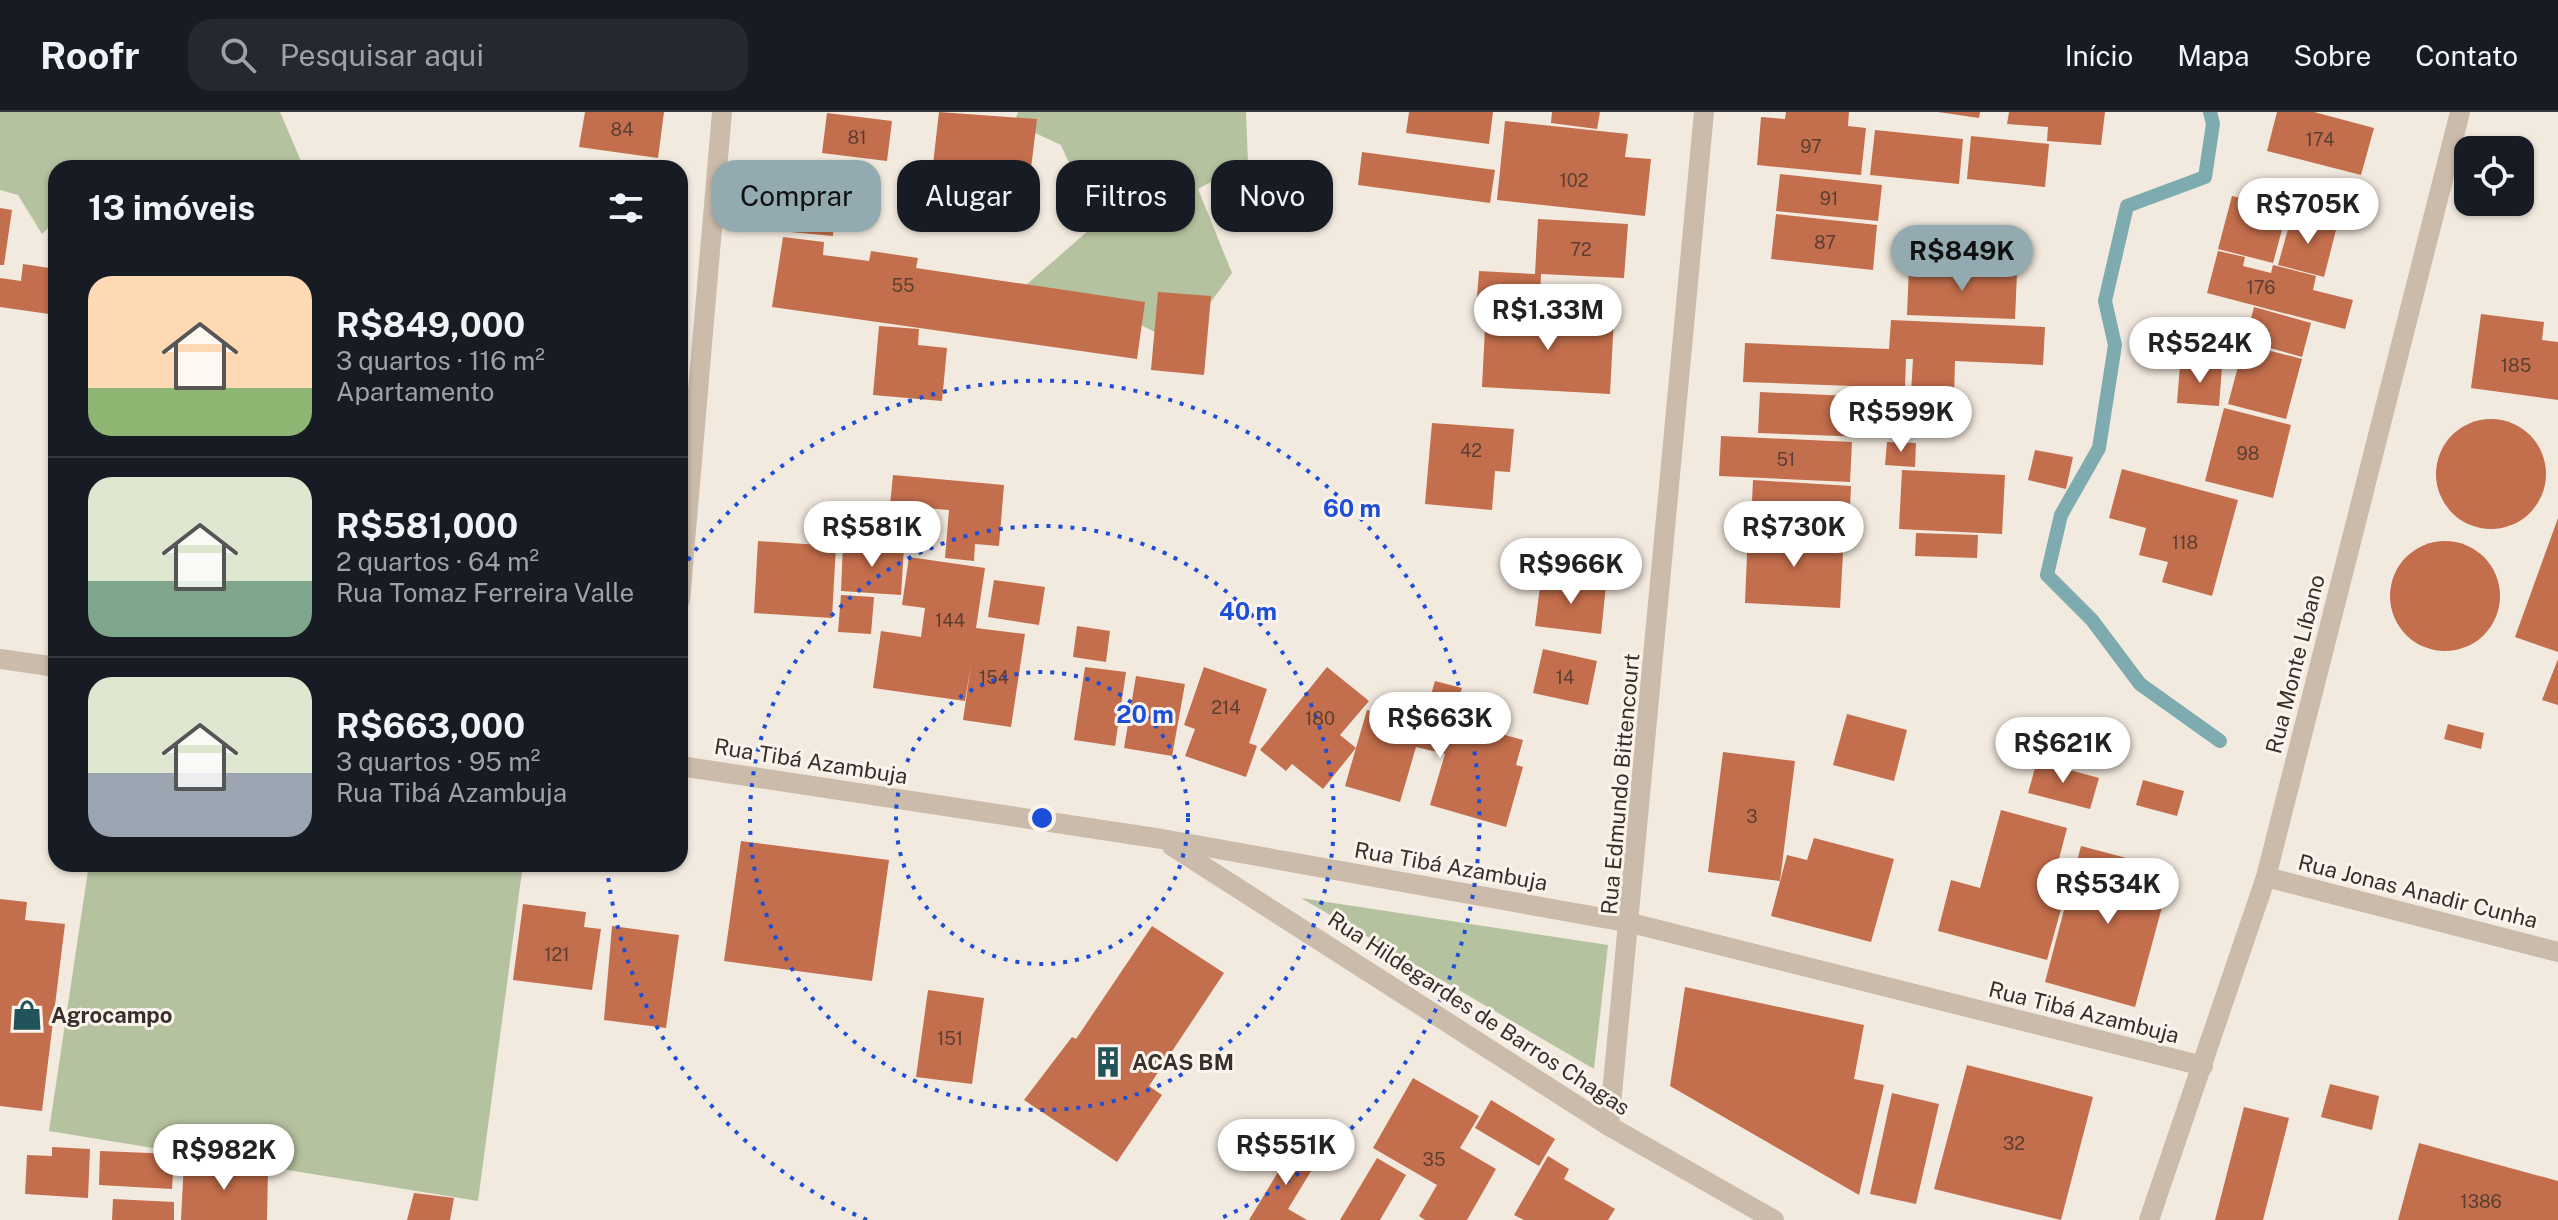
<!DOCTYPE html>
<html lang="pt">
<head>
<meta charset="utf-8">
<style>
  body { margin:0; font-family:"Public Sans",sans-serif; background:#242831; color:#f1f3f6; height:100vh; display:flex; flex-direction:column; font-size:30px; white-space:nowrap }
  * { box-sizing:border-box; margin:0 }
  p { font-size:26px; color:#9ea1a6 }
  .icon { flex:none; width:44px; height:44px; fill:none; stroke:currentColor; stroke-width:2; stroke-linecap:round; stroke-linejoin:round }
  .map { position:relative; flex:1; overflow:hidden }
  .drawer { position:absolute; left:48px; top:48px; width:640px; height:712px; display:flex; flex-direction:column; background:#171b24; border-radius:24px; box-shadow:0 2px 6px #0004 }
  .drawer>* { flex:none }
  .banner { position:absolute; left:712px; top:48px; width:760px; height:72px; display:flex; gap:16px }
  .fabs { position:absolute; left:2454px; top:24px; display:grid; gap:16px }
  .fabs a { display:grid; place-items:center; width:80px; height:80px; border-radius:16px; background:#171b24; box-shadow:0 2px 6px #0004; font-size:40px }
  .price { position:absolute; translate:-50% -68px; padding:0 18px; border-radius:28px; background:#fff; color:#222; font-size:26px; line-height:52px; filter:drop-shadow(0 2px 4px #0008) }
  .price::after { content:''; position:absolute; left:50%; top:48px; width:24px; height:18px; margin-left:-12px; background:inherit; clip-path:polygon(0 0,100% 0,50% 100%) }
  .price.current { background:#93abb0; color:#111 }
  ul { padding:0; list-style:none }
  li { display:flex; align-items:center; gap:24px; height:200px; padding:0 40px }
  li+li { border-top:2px solid #363941 }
  li span { display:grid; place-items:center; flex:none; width:224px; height:160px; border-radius:24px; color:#555 }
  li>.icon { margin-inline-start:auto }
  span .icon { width:96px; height:96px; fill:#fffc; stroke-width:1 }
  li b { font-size:34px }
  h2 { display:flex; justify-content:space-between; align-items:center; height:96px; padding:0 40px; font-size:34px }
  .chip { padding:0 28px; border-radius:24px; background:#171b24; box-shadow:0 2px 6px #0004; font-size:28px; line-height:72px }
  .chip.current { background:#93abb0; color:#111 }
  header { display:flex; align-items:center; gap:48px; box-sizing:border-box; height:112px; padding:0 40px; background:#171b24; border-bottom:2px solid #363941 }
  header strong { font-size:38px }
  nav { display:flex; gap:44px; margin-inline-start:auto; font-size:28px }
  .search { width:560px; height:72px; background:#242831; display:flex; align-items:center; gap:20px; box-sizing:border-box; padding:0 28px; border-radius:24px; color:#9ea1a6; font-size:30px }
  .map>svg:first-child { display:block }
  .green { fill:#b5c29f }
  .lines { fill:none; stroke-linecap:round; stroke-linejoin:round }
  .stream { stroke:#7eabaf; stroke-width:14 }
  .building { fill:#c36e4c }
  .minor { stroke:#cbbbab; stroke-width:20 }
  .ring { fill:none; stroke:#1d4ed8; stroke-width:4; stroke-dasharray:4 8 }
  .labels { text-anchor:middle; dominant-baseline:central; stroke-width:6; stroke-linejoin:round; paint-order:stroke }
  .number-label { font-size:18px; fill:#5c3f32 }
  .street-label { font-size:22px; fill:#392f2a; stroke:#faf4ec }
  .poi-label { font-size:22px; font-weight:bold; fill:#392f2a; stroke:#faf4ec; text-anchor:start }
  .centre { fill:#1d4ed8; stroke:#faf4ec; stroke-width:4 }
  .ring-label { font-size:24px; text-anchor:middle; font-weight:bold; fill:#1d4ed8; stroke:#faf4ec; stroke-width:6; stroke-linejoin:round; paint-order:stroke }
</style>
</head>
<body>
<header>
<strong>Roofr</strong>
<div class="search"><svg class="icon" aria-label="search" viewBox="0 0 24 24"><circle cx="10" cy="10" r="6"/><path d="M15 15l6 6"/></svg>Pesquisar aqui</div>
<nav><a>Início</a><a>Mapa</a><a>Sobre</a><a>Contato</a></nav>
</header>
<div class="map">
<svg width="2558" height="1108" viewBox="0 0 2558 1108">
  <rect width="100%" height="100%" fill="#f3eadf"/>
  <!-- green -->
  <g class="green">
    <path d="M0 0H280L304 56H56V108L42 122 18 83 0 78Z"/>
    <path d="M1018 0H1246L1248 50 1198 77 1232 161 1180 232 1093 190 1011 186 1096 112 1061 33 1014 11Z"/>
    <path d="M89 752H523L478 1089 49 1019Z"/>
    <path d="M1301 786 1608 833 1594 957Z"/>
  </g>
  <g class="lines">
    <!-- stream -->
    <path class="stream" d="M2210 0 2213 12 2205 65 2127 94 2105 189 2115 233 2099 336 2061 403 2047 463 2092 508 2140 572 2220 629"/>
  </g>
  <!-- building -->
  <g class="building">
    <path d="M585 0H664L658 46 579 35Z"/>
    <path d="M939 0 1037 7 1028 81 931 70Z"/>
    <path d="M1409 0H1493L1489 32 1406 21Z"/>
    <path d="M1552 0H1600L1597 17 1551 11Z"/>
    <path d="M1786 0H1849L1848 14 1866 16 1861 63 1757 53 1761 5 1785 7Z"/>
    <path d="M1938 0H1980L1979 6Z"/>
    <path d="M2009 0H2105L2101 33 2047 29 2048 15 2007 12Z"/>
    <path d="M2277 0H2314L2374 16 2361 63 2267 39Z"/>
    <path d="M827 1 892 9 887 49 822 41Z"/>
    <path d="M1505 9 1628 22 1625 45 1651 47 1645 104 1497 88Z"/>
    <path d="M1875 18 1963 27 1959 72 1870 63Z"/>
    <path d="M1971 24 2049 32 2045 75 1967 67Z"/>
    <path d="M1362 40 1495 58 1490 91 1358 73Z"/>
    <path d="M1780 62 1882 73 1878 109 1776 99Z"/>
    <path d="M772 67 837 72 833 124 768 118Z"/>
    <path d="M2232 84 2275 95 2271 111 2283 114 2273 151 2218 137Z"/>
    <path d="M0 96 12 98 4 153H0Z"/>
    <path d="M1776 102 1877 113 1873 158 1771 147Z"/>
    <path d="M2292 103 2337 114 2324 165 2278 153Z"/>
    <path d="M1538 107 1628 112 1624 166 1541 162 1540 189 1477 185 1479 159 1535 162Z"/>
    <path d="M783 125 824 130 823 143 869 149 871 139 918 146 916 156 1145 190 1137 247 772 195Z"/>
    <path d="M2218 139 2245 145 2243 154 2271 161 2273 153 2316 164 2313 178 2353 188 2345 217 2207 181Z"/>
    <path d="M23 152 56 157V203L0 195V166L21 169Z"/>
    <path d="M1909 155 2017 160 2015 207 1907 203Z"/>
    <path d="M1158 180 1211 184 1204 263 1151 258Z"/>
    <path d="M2254 195 2311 211 2302 245 2245 229Z"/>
    <path d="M1486 197 1614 204 1610 282 1482 275Z"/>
    <path d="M2481 202 2544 210 2542 228 2558 230V288L2471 276Z"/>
    <path d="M1891 208 2045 215 2043 253 1955 249 1954 284 1911 282 1913 247H1906L1905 276 1743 270 1745 231 1889 237Z"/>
    <path d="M879 214 919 217 918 233 947 236 942 289 873 283Z"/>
    <path d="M2244 232 2302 247 2286 307 2228 292Z"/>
    <path d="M2180 253 2222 255 2219 294 2177 291Z"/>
    <path d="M1760 280 1896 286 1894 326 1758 321Z"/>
    <path d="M2224 296 2291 313 2273 386 2205 369Z"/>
    <circle cx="2491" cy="362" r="55"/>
    <path d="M1432 311 1514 317 1510 360 1495 359 1492 398 1425 392Z"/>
    <path d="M1721 324 1852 330 1850 370 1719 364Z"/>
    <path d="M1887 330 1916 331 1915 355 1885 353Z"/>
    <path d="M2035 338 2073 345 2066 377 2028 368Z"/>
    <path d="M2122 357 2238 388 2212 484 2162 470 2168 450 2139 443 2146 416 2109 406Z"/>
    <path d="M1902 358 2005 363 2002 422 1899 417Z"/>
    <path d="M893 363 1004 373 999 434 975 432 974 449 945 446 949 398 890 393Z"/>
    <path d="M1753 368 1851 374 1849 417 1751 411Z"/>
    <path d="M2558 406V540L2515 525Z"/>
    <path d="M1748 418 1844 422 1840 496 1745 491Z"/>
    <path d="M1916 421 1978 423 1977 446 1915 444Z"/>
    <path d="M758 429 836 434 832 506 754 501Z"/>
    <circle cx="2445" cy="484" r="55"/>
    <path d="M843 431 904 435 901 483 841 479Z"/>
    <path d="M909 445 985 456 976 516 1025 522 1011 615 963 608 971 553 965 589 873 576 881 519 921 525 925 496 902 493Z"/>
    <path d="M1541 466 1606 473 1601 522 1535 514Z"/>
    <path d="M994 468 1045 475 1039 513 988 505Z"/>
    <path d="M841 483 874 485 871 522 838 520Z"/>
    <path d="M1077 514 1110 519 1106 550 1073 545Z"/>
    <path d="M1543 537 1597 549 1588 593 1533 581Z"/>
    <path d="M2558 547V593L2542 588Z"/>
    <path d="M1085 555 1126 560 1115 634 1074 628Z"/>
    <path d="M1204 555 1267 577 1249 631 1257 634 1246 665 1185 644 1195 617 1184 613Z"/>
    <path d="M1327 555 1369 589 1340 623 1356 636 1323 677 1292 652 1286 659 1260 638Z"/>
    <path d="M1136 564 1185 572 1172 644 1124 636Z"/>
    <path d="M1435 569 1462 576 1448 626 1454 609 1523 628 1516 653 1523 655 1506 715 1430 693 1445 642 1416 635 1400 690 1345 674 1367 598 1422 614Z"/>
    <path d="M1847 602 1907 618 1894 669 1833 653Z"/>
    <path d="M2448 612 2484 621 2481 637 2444 627Z"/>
    <path d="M1723 640 1795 649 1780 769 1708 760Z"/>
    <path d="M2037 649 2099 666 2090 697 2028 681Z"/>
    <path d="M2143 668 2184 679 2177 704 2136 693Z"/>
    <path d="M2001 698 2067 716 2047 793 2061 797 2047 848 1938 819 1951 768 1980 776Z"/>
    <path d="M1814 726 1894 747 1871 830 1771 804 1787 743 1807 748Z"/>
    <path d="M741 729 889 748 872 869 724 849Z"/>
    <path d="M2081 734 2172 758 2135 895 2045 870Z"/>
    <path d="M0 787 27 790 25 808 65 812 42 999 0 994Z"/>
    <path d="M523 792 586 800 584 815 601 817 592 878 513 868Z"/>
    <path d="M612 814 679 823 666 916 604 908Z"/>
    <path d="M1152 814 1224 861 1149 974 1162 983 1117 1050 1024 988 1072 925 1076 927Z"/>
    <path d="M1685 875 1864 913 1854 967 1884 973 1859 1083 1670 974Z"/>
    <path d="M928 878 984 886 972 972 916 965Z"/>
    <path d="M1967 953 2093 985 2061 1108 1934 1077Z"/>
    <path d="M1413 966 1479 1004 1460 1036 1496 1057 1467 1108H1425L1419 1104 1437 1073 1373 1036Z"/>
    <path d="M2330 972 2379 984 2372 1018 2321 1005Z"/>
    <path d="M1892 981 1939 992 1916 1092 1870 1082Z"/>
    <path d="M1491 988 1555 1027 1539 1054 1475 1016Z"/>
    <path d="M2244 995 2289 1006 2263 1108H2215Z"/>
    <path d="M2419 1031 2558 1069V1108H2398Z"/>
    <path d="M1295 1032 1319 1046 1288 1097 1307 1108H1249Z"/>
    <path d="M52 1035 90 1037 88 1086 25 1082 27 1043 52 1044Z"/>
    <path d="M100 1039 174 1042 172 1077 99 1073Z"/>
    <path d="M1548 1044 1569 1057 1564 1067 1615 1097 1608 1108H1524L1514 1103Z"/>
    <path d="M1377 1046 1406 1063 1380 1108H1340Z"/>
    <path d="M184 1049 268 1056 267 1108H181Z"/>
    <path d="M414 1081 454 1086 450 1108H407Z"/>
    <path d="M113 1087 174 1090V1108H112Z"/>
  </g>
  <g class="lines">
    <!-- minor -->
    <g class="minor">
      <path d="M680 488 722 0"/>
      <path d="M0 547 56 555"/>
      <path d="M680 654 1162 727 1631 811 2203 954"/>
      <path d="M1172 734 1609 1014 1774 1108"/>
      <path d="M2266 765 2558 840"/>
      <path d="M1609 1014 1704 0"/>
      <path d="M2149 1108 2266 765 2460 0"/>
    </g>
  </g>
  <!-- distance rings -->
  <g class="ring">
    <circle cx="1042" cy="706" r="146"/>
    <circle cx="1042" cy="706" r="292"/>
    <path d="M867 1108A438 438 0 0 1 607 756M681 458A438 438 0 1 1 1217 1108"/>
  </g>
  <!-- icons -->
  <defs>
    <symbol id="shop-bare" viewBox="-9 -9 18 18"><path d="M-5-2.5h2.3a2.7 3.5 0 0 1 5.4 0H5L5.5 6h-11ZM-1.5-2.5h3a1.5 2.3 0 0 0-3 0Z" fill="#20545a" stroke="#faf4ec" stroke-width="2.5" paint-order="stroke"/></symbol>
    <symbol id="building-bare" viewBox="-9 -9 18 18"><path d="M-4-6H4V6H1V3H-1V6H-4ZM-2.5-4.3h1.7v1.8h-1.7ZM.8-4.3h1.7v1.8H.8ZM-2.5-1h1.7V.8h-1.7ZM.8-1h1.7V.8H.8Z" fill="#20545a" stroke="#faf4ec" stroke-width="2.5" paint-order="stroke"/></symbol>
  </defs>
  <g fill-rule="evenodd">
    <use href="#shop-bare" x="5" y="881" width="44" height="44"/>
    <use href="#building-bare" x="1086" y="928" width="44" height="44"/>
  </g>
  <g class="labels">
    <!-- number labels -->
    <g class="number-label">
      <text x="622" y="17">84</text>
      <text x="857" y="25">81</text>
      <text x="2320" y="27">174</text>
      <text x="1811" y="34">97</text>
      <text x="1574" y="68">102</text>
      <text x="1829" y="86">91</text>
      <text x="1825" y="130">87</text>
      <text x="1581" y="137">72</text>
      <text x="903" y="173">55</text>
      <text x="2261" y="175">176</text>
      <text x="2516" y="253">185</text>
      <text x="1471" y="338">42</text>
      <text x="2248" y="341">98</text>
      <text x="1786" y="347">51</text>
      <text x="2185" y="430">118</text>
      <text x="950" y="508">144</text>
      <text x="994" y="565">154</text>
      <text x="1565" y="565">14</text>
      <text x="1226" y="595">214</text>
      <text x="1320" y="606">180</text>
      <text x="1752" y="704">3</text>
      <text x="557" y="842">121</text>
      <text x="950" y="926">151</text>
      <text x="2014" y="1031">32</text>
      <text x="1434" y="1047">35</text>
      <text x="2481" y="1089">1386</text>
    </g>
    <!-- street labels -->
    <g class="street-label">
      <text transform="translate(2295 552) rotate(-76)">Rua Monte Líbano</text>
      <text transform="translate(811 649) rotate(9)">Rua Tibá Azambuja</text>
      <text transform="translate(1620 672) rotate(-85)">Rua Edmundo Bittencourt</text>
      <text transform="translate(1451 754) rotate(10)">Rua Tibá Azambuja</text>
      <text transform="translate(2418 779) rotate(14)">Rua Jonas Anadir Cunha</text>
      <text transform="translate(2084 900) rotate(14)">Rua Tibá Azambuja</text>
      <text transform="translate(1479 901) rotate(33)">Rua Hildegardes de Barros Chagas</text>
    </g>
    <!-- poi labels -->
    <g class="poi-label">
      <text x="51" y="903">Agrocampo</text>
      <text x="1132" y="950">ACAS BM</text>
    </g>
  </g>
  <circle cx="1042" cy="706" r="12" class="centre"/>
  <g class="ring-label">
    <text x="1352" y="405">60 m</text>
    <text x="1248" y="508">40 m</text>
    <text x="1145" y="611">20 m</text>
  </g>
</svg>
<div class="fabs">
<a><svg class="icon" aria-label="locate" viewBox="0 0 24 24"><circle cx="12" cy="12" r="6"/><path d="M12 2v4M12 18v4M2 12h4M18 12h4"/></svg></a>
</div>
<b class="price" style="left:2308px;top:134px">R$705K</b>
<b class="price current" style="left:1962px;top:181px">R$849K</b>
<b class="price" style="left:1548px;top:240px">R$1.33M</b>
<b class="price" style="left:2200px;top:273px">R$524K</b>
<b class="price" style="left:1901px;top:342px">R$599K</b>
<b class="price" style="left:872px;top:457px">R$581K</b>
<b class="price" style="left:1794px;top:457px">R$730K</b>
<b class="price" style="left:1571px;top:494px">R$966K</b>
<b class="price" style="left:1440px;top:648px">R$663K</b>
<b class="price" style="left:2063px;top:673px">R$621K</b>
<b class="price" style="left:2108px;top:814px">R$534K</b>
<b class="price" style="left:1286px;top:1075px">R$551K</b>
<b class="price" style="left:224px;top:1080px">R$982K</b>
<div class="banner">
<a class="chip current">Comprar</a>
<a class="chip">Alugar</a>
<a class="chip">Filtros</a>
<a class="chip">Novo</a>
</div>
<section class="drawer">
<h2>13 imóveis<svg class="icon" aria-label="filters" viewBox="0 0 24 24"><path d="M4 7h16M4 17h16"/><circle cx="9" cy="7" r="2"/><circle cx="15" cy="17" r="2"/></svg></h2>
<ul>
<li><span style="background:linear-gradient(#ffd9b3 70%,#8fb573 0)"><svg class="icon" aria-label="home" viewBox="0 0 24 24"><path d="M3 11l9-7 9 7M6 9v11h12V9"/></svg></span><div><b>R$849,000</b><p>3 quartos · 116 m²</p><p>Apartamento</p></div></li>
<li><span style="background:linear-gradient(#dfe7d0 65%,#7fa58c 0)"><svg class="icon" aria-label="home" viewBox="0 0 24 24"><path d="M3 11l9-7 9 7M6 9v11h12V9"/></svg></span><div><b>R$581,000</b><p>2 quartos · 64 m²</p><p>Rua Tomaz Ferreira Valle</p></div></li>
<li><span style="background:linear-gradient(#dfe7d0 60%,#9aa5b1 0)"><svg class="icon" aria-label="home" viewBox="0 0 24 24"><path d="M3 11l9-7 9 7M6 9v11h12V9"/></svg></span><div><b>R$663,000</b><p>3 quartos · 95 m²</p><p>Rua Tibá Azambuja</p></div></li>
</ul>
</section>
</div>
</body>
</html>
